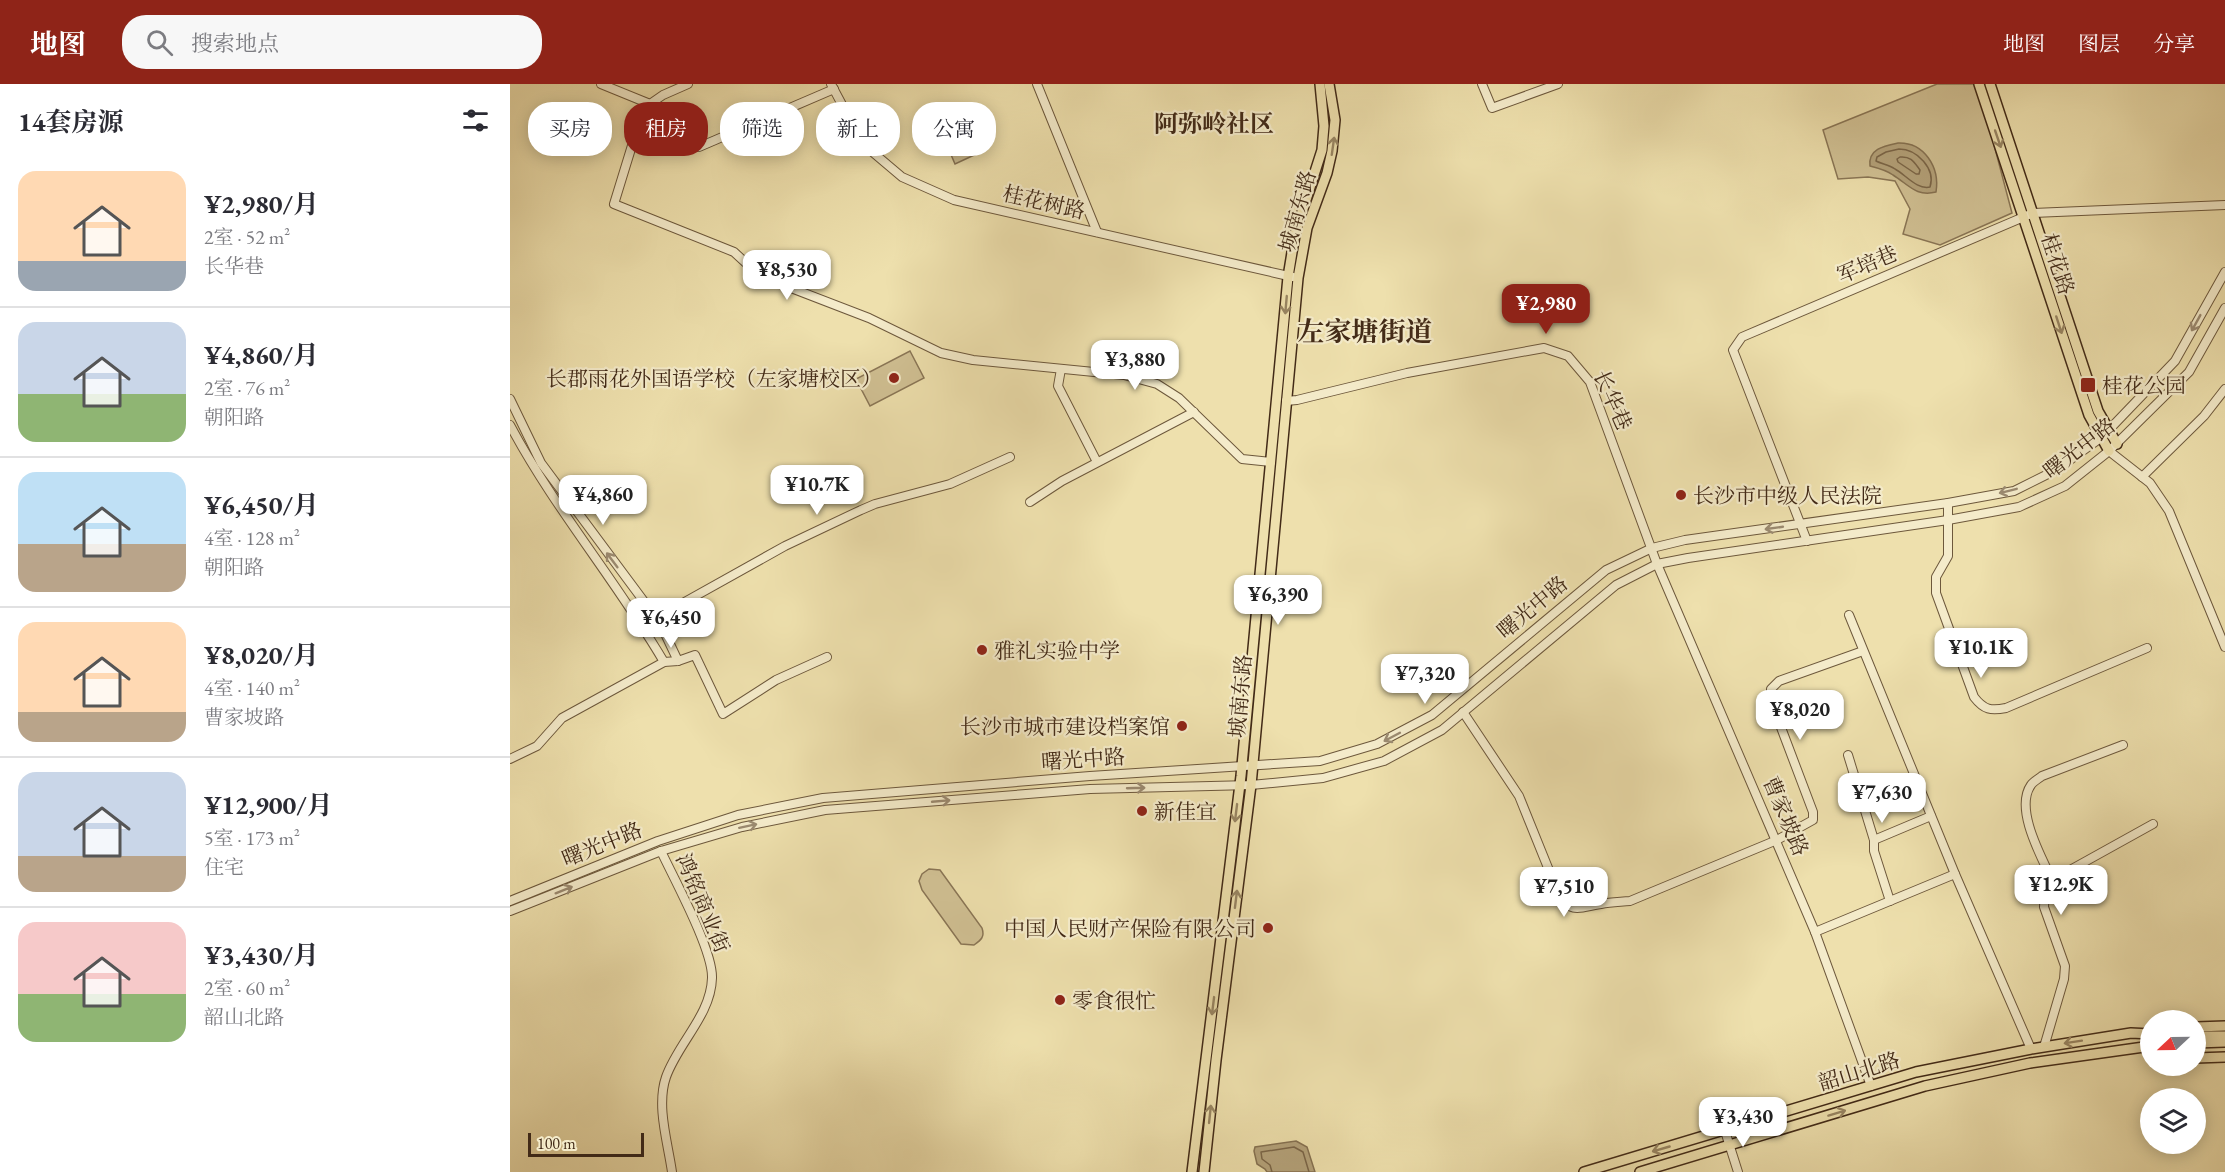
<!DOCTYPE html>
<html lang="zh">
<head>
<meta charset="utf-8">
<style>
  body { margin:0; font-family:"EB Garamond","Noto Serif SC",serif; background:#f7f7f7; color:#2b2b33; height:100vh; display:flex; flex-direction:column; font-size:22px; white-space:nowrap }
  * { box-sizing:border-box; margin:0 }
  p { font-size:20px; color:#7c7c81 }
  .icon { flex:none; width:33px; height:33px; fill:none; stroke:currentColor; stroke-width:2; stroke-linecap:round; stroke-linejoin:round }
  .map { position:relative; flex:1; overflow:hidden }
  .sheet { display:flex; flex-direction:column; background:#fff; width:510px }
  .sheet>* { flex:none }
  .hud { position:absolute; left:18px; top:18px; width:570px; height:54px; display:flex; gap:12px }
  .needle { width:39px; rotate:248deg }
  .fabs { position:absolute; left:1630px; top:926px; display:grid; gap:12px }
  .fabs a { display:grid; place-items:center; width:66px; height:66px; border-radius:50%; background:#fff; box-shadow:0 3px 15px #0003; font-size:30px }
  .scale { position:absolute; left:18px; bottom:15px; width:116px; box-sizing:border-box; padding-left:6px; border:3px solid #422a17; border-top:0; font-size:16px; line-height:21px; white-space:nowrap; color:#422a17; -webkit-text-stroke:4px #f4ebca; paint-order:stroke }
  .price { position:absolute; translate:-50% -51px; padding:0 14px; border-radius:12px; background:#fff; color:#222; font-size:20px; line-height:39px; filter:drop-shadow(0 2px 3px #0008) }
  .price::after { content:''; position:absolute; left:50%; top:36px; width:18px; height:14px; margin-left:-9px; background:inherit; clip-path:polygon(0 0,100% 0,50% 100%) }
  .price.on { background:#8f2418; color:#fff }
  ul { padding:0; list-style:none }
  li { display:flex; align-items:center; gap:18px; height:150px; padding:0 18px }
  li+li { border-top:2px solid #e1e1e2 }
  li span { display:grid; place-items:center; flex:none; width:168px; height:120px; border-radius:18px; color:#555 }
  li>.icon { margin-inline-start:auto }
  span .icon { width:72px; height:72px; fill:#fffc; stroke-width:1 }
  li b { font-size:26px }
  h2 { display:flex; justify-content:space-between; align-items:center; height:72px; padding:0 18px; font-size:26px }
  .pill { padding:0 21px; border-radius:24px; background:#fff; box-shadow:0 3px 15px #0003; font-size:21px; line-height:54px }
  .pill.on { background:#8f2418; color:#fff }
  header { display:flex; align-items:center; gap:36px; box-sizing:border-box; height:84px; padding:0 30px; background:#8f2418; color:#fff }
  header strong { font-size:28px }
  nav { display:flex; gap:33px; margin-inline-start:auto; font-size:21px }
  .search { width:420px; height:54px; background:#f7f7f7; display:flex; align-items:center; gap:15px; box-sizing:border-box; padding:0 21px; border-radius:24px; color:#7c7c81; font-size:22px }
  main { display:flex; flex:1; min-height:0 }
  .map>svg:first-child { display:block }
  .green { fill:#d1c194; stroke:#8a7656; stroke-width:1.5 }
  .water { fill:#b4a27a; stroke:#867252; stroke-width:1.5 }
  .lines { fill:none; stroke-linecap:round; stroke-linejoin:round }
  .shore { stroke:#7b6648; stroke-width:1.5 }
  .minor-casing { stroke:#6d583c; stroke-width:10 }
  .major-casing { stroke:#422a17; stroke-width:12 }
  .minor { stroke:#f4ebca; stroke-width:8 }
  .major { stroke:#eee0ad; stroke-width:9 }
  .oneway { stroke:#988562 }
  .oneway2 { stroke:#9b8a70 }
  .poi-dot { fill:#8f2418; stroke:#f4ebca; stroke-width:2 }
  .labels { text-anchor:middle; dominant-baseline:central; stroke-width:4.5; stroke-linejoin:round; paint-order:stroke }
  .street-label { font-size:21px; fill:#422a17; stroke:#f4ebca }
  .poi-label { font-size:21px; fill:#422a17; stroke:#f4ebca; text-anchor:start }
  .quarter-label { font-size:24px; font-weight:bold; fill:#422a17; stroke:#f4ebca }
  .district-label { font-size:27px; font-weight:bold; fill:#422a17; stroke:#f4ebca }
</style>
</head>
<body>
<header>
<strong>地图</strong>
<div class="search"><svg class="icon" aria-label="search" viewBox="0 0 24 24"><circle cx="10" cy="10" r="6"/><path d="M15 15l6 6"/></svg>搜索地点</div>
<nav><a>地图</a><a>图层</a><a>分享</a></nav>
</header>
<main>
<section class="sheet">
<h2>14套房源<svg class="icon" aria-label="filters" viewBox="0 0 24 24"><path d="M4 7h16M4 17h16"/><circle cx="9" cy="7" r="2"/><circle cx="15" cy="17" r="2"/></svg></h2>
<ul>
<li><span style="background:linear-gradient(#ffd9b3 75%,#9aa5b1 0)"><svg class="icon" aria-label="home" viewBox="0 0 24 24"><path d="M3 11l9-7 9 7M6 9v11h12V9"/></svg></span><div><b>¥2,980/月</b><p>2室 · 52 m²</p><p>长华巷</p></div></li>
<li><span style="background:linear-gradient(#c9d6e8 60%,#8fb573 0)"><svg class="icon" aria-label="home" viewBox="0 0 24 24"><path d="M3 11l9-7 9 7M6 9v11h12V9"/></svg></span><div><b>¥4,860/月</b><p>2室 · 76 m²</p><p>朝阳路</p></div></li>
<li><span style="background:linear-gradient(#bfe0f5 60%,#b9a48a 0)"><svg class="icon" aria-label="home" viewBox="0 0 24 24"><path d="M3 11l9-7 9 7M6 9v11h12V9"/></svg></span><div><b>¥6,450/月</b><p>4室 · 128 m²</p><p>朝阳路</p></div></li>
<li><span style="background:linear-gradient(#ffd9b3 75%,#b9a48a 0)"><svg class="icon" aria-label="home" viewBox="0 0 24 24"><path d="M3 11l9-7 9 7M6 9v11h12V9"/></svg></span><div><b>¥8,020/月</b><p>4室 · 140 m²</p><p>曹家坡路</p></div></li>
<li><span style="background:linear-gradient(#c9d6e8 70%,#b9a48a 0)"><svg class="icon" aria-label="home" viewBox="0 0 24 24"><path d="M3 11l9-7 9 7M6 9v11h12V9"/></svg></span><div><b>¥12,900/月</b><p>5室 · 173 m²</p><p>住宅</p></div></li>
<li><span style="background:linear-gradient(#f6c9c9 60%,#8fb573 0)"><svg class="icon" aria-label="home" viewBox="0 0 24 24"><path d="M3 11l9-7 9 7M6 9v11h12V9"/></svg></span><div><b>¥3,430/月</b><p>2室 · 60 m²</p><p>韶山北路</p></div></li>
</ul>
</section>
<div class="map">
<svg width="1715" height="1088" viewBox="0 0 1715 1088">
  <rect width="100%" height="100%" fill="#eee0ad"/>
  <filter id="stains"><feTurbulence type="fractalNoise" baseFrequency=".00333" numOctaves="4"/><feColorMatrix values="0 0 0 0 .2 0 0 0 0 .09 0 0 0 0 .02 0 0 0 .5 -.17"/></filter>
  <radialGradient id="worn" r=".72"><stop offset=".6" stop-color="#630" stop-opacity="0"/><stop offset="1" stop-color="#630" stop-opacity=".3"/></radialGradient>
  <!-- green -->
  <g class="green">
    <path d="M1427 0H1468L1502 129 1430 161 1393 150 1400 125 1385 97 1358 93 1328 95 1313 46Z"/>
    <path d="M465 38 475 66 445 80 433 52Z"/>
    <path d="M400 267 414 294 360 322 346 295Z"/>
    <path d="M419 785 430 786 472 844C475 853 471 856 464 861L451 860 412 806 409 797 412 790Z"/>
  </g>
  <!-- water -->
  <g class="water">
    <path d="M1388 59C1414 58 1430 83 1426 108 1406 113 1399 101 1383 91 1376 86 1368 84 1360 82 1358 65 1374 62 1388 59Z"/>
    <path d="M786 1057 797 1063 805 1088H757L755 1085 747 1080 744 1067 745 1063Z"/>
  </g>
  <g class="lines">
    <!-- shore -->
    <g class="shore">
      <path d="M1389 65C1407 65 1426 85 1420 103 1407 106 1396 91 1385 85 1379 81 1372 80 1366 77L1367 73 1376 68Z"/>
      <path d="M1390 73C1401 72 1404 78 1410 86L1409 90H1406L1388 78 1387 75Z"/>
      <path d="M762 1088 760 1081 752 1075 751 1068 784 1063 793 1068 799 1088"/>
    </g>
    <defs>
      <g id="minor">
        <path d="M91 0 140 20"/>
        <path d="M178 0 153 11 140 20 124 55 104 120 224 168 250 192 359 234 431 269 463 276 614 291 647 300 669 314 732 375 761 378"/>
        <path d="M321 0 353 60 392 93 444 116 783 193"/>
        <path d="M527 0 587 148"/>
        <path d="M972 0 982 24 1048 0"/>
        <path d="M189 63 324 5"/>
        <path d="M551 285 548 302 587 378"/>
        <path d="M0 315 31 379 150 539 168 577"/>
        <path d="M776 317 787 316 897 289 1034 264 1058 272 1080 298 1147 480 1305 848 1361 1002"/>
        <path d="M0 341C44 424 106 496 154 578"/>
        <path d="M1599 367 1640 399 1659 427 1715 563"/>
        <path d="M1632 393 1694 332 1715 305"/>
        <path d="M520 418 552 397 684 328"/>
        <path d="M1438 419V472L1426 493V509L1464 613C1474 626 1481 627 1496 624L1637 564"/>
        <path d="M1297 457 1223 266 1232 253 1523 129 1715 121"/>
        <path d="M1339 531 1445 790 1521 965"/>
        <path d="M128 533 146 534 275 462 351 426 365 420 440 400 500 373"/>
        <path d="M953 628 1009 712 1049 811C1062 831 1071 823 1091 820 1101 818 1110 818 1120 817L1267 756 1303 736V728L1261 617V605L1269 597 1353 567"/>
        <path d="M1338 671 1364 756V767L1380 817"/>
        <path d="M0 675 27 662 52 634 154 578 168 577 185 571 213 630 266 596 317 573"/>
        <path d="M1364 756 1421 732"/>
        <path d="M151 767C164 795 203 866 202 894 201 931 168 959 156 993 146 1022 158 1059 162 1088"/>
        <path d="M1542 796C1532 774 1504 725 1521 701 1523 698 1528 695 1532 692L1613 661"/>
        <path d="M0 817 148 757 228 731 313 714 580 692 810 677 867 660 922 631 1096 486 1142 464 1175 456 1438 419 1504 407 1546 386 1592 353 1665 277 1715 188"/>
        <path d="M0 827 151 767 232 743 315 726 580 705 741 701 813 694 874 677 932 646 1106 501 1147 480 1178 474 1438 436 1509 423 1555 402 1599 367 1679 288 1715 224"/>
        <path d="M1305 848 1445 790"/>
        <path d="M1534 963 1554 895 1555 882 1534 823 1535 808 1542 796 1643 740"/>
        <path d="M1215 1047 1228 1088"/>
      </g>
      <g id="major">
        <path d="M1469 0 1579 331 1599 367"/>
        <path d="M1480 0 1588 327 1607 360"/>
        <path d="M1686 943 1715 942"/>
        <path d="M1686 952H1715"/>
        <path d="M1686 959 1715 958"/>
        <path d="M1686 974 1715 973"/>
        <path d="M682 1088 731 692 778 193 785 150 812 66 814 42 810 0"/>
        <path d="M694 1088 706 976 741 701 788 194 797 144 817 89 822 67 825 36 819 0"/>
        <path d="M1074 1088 1406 988 1521 965 1621 949 1641 950"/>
        <path d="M1130 1088 1415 1002 1520 979 1641 962"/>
      </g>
    </defs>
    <!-- minor casing -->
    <use href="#minor" class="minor-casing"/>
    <!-- major casing -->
    <use href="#major" class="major-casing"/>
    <!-- minor -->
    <use href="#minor" class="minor"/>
    <!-- major -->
    <use href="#major" class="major"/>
  </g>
  <!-- one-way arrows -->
  <defs><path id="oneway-shaft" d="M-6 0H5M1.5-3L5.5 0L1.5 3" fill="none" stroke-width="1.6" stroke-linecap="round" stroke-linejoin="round" transform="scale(1.5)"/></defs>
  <g class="oneway">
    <use href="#oneway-shaft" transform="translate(1488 55) rotate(71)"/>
    <use href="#oneway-shaft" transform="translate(823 62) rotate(-82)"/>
    <use href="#oneway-shaft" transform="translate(776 221) rotate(95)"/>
    <use href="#oneway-shaft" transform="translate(1549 241) rotate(72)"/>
    <use href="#oneway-shaft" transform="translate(726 729) rotate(97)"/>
    <use href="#oneway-shaft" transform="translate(726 815) rotate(-83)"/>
    <use href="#oneway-shaft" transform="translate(703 922) rotate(97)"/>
    <use href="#oneway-shaft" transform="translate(1563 958) rotate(171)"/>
    <use href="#oneway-shaft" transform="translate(1327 1029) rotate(-17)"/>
    <use href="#oneway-shaft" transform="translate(700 1030) rotate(-84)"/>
    <use href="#oneway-shaft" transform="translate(1151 1065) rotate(164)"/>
  </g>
  <g class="oneway2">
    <use href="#oneway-shaft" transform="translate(1686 239) rotate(119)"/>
    <use href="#oneway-shaft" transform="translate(1498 407) rotate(166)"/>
    <use href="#oneway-shaft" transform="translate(1264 444) rotate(172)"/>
    <use href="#oneway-shaft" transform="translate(102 476) rotate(-127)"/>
    <use href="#oneway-shaft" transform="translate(882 653) rotate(152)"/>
    <use href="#oneway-shaft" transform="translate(626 704) rotate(-2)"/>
    <use href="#oneway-shaft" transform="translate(431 717) rotate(-5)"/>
    <use href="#oneway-shaft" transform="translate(238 742) rotate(-12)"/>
    <use href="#oneway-shaft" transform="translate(54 806) rotate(-22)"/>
  </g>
  <!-- markers -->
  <g class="poi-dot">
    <circle cx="384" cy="294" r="6"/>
    <rect x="1570" y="293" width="16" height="16" rx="3"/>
    <circle cx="1171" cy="411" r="6"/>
    <circle cx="472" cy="566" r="6"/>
    <circle cx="672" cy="642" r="6"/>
    <circle cx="632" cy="727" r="6"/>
    <circle cx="758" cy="844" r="6"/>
    <circle cx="550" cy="916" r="6"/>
  </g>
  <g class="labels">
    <!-- street labels -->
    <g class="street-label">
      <text transform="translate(534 118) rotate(13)">桂花树路</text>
      <text transform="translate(787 127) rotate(-74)">城南东路</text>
      <text transform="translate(1357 180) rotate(-23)">军培巷</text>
      <text transform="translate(1548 180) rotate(72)">桂花路</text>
      <text transform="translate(1103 316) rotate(66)">长华巷</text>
      <text transform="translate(1569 364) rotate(-38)">曙光中路</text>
      <text transform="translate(1022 523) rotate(-40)">曙光中路</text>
      <text transform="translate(730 612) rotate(-85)">城南东路</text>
      <text transform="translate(573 675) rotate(-4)">曙光中路</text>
      <text transform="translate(1276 732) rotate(67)">曹家坡路</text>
      <text transform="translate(92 760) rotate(-22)">曙光中路</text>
      <text transform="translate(193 819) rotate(67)">鸿铭商业街</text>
      <text transform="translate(1349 987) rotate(-17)">韶山北路</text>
    </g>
    <!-- poi labels -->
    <g class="poi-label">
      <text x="372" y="294" text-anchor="end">长郡雨花外国语学校（左家塘校区）</text>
      <text x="1592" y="301">桂花公园</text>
      <text x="1183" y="411">长沙市中级人民法院</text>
      <text x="484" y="566">雅礼实验中学</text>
      <text x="660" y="642" text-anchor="end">长沙市城市建设档案馆</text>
      <text x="644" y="727">新佳宜</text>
      <text x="746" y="844" text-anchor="end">中国人民财产保险有限公司</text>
      <text x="562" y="916">零食很忙</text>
    </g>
    <!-- quarter labels -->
    <g class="quarter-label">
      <text x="704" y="39">阿弥岭社区</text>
    </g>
    <!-- district labels -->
    <g class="district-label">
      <text x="855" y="247">左家塘街道</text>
    </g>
  </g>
  <rect width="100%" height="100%" filter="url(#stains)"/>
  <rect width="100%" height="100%" fill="url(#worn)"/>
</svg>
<div class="fabs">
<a><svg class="needle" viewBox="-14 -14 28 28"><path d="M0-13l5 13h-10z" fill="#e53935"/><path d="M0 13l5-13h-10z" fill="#7c7c81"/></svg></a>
<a><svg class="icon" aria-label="layers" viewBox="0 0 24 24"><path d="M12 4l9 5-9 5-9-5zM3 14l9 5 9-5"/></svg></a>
</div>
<div class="scale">100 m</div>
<b class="price" style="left:277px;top:217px">¥8,530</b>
<b class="price on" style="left:1036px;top:251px">¥2,980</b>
<b class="price" style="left:625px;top:307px">¥3,880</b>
<b class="price" style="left:307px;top:432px">¥10.7K</b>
<b class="price" style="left:93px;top:442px">¥4,860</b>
<b class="price" style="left:768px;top:542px">¥6,390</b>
<b class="price" style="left:161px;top:565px">¥6,450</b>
<b class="price" style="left:1471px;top:595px">¥10.1K</b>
<b class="price" style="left:915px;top:621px">¥7,320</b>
<b class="price" style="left:1290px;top:657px">¥8,020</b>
<b class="price" style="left:1372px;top:740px">¥7,630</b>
<b class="price" style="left:1551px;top:832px">¥12.9K</b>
<b class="price" style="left:1054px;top:834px">¥7,510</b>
<b class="price" style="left:1233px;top:1064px">¥3,430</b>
<div class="hud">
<a class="pill">买房</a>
<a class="pill on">租房</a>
<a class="pill">筛选</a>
<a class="pill">新上</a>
<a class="pill">公寓</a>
</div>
</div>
</main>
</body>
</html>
